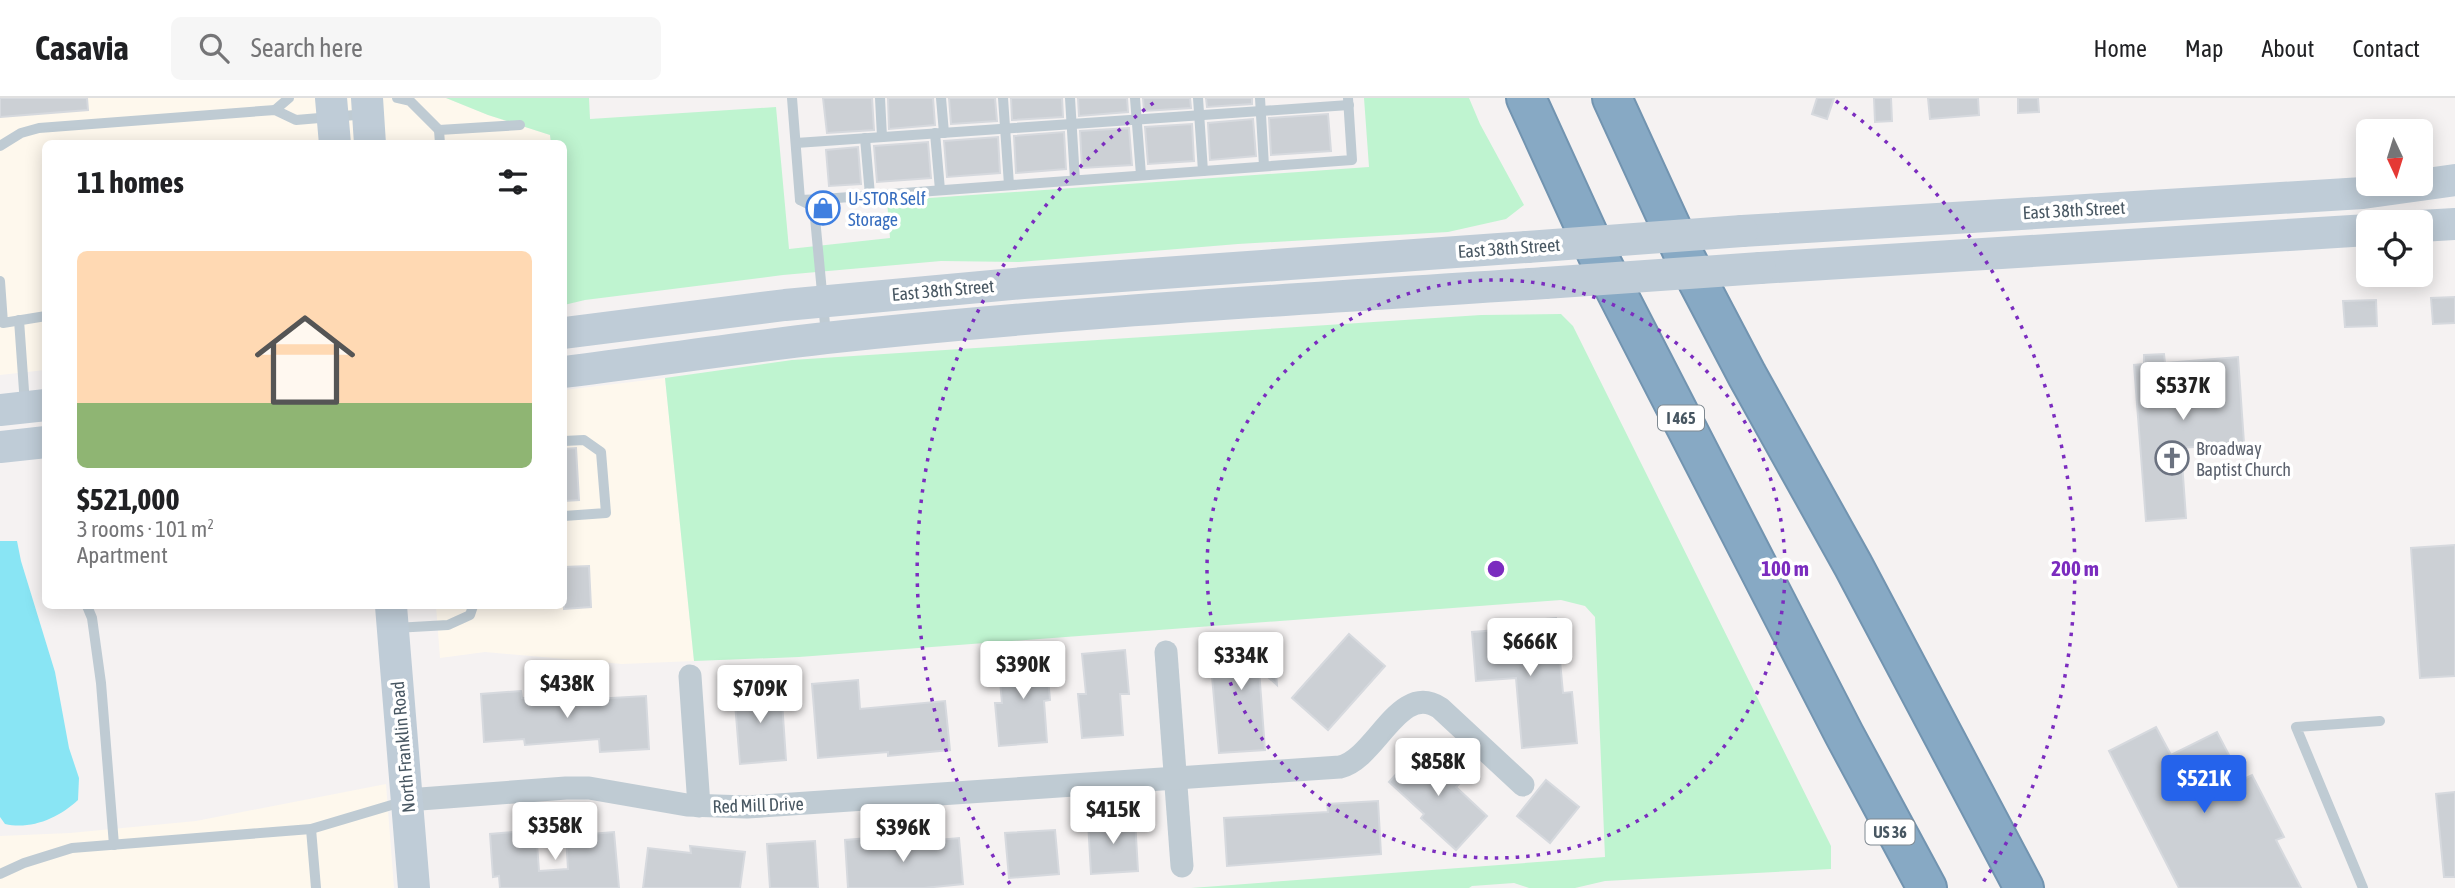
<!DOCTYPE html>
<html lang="en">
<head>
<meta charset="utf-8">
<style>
  body { margin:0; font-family:"Asap Condensed",sans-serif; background:#f6f6f6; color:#202124; height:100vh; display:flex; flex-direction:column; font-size:26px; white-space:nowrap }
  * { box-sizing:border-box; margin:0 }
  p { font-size:23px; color:#757577 }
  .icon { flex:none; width:38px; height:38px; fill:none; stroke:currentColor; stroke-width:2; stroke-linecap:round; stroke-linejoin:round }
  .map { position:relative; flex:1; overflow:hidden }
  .drawer { position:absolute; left:42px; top:42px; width:525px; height:469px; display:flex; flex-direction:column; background:#fff; border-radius:10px; box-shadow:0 4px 18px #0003 }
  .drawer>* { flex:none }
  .needle { width:46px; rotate:176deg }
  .buttons { position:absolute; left:2356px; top:21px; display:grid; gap:14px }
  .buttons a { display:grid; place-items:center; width:77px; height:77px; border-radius:10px; background:#fff; box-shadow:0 4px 18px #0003; font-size:35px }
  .price { position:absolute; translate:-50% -60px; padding:0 16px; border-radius:7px; background:#fff; color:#222; font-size:23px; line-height:46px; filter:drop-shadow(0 2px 4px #0008) }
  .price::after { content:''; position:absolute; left:50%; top:42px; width:21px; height:16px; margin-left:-10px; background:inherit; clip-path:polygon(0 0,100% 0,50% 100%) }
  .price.current { background:#2563eb; color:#fff }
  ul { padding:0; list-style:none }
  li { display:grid; align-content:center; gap:14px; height:371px; padding:0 35px }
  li+li { border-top:2px solid #e0e0e0 }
  li span { display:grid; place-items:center; height:217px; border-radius:10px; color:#555 }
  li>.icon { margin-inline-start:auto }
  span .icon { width:126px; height:126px; fill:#fffc; stroke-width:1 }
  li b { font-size:30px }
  h2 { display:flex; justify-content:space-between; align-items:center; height:84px; padding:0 35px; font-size:30px }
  header { display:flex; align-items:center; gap:42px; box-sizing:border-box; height:98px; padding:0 35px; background:#fff; border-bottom:2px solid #e0e0e0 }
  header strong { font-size:33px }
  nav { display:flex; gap:38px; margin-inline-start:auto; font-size:24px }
  .search { width:490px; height:63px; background:#f6f6f6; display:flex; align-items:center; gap:18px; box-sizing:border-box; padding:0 24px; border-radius:10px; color:#757577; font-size:26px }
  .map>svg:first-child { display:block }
  .commercial { fill:#fef8ed }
  .green { fill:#bff4d0 }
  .water { fill:#89e5f4 }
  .building { fill:#ccd0d5; stroke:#d6d9de; stroke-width:2 }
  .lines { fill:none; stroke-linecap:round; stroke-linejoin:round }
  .motorway-casing { stroke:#7294b0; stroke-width:42 }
  .service { stroke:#bfcbd3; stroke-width:10 }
  .minor { stroke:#bfcbd3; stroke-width:23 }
  .secondary { stroke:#bfccd7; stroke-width:32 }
  .motorway { stroke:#87a9c4; stroke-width:38 }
  .secondary-bridge { stroke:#bfccd7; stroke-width:32 }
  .ring { fill:none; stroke:#7b2cbf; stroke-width:3.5; stroke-dasharray:3.5 7 }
  .labels { text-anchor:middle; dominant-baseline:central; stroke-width:7; stroke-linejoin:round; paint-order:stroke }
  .shield { fill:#fff; stroke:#7f8991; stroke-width:2 }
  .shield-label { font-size:16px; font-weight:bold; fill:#485762 }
  .shop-label { font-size:18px; fill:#366cbe; stroke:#fff; text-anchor:start }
  .street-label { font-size:18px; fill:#485762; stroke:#fff }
  .worship-label { font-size:18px; fill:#5b616d; stroke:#fff; text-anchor:start }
  .centre { fill:#7b2cbf; stroke:#fff; stroke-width:3.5 }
  .ring-label { font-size:21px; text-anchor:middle; font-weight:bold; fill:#7b2cbf; stroke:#fff; stroke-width:7; stroke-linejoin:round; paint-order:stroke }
</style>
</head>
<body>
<header>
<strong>Casavia</strong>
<div class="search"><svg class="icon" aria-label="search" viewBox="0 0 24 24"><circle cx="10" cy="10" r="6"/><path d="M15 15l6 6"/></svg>Search here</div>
<nav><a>Home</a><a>Map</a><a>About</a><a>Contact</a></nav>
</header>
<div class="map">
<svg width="2455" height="790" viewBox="0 0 2455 790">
  <rect width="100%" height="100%" fill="#f5f2f2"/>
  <!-- commercial -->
  <g class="commercial">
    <path d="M0 0H446L488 17 550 37 551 45 46 46 45 272 0 277Z"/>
    <path d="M665 280 694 563 622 566 485 554 440 560 436 508H564V292Z"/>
    <path d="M386 686 394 790H0V738L70 735 196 723Z"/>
  </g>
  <!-- green -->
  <g class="green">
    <path d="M446 0H589L590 21 776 9 789 151 890 140 887 103 1369 69 1364 0H1469L1480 26 1524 107 1506 121 1448 134 1238 146 1019 164 941 163 783 177 585 202 564 207V46L551 45 550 37 488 17Z"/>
    <path d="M1561 216 1573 228 1831 748V771L1605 783 1575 790H1529L1514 785 1472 788 1469 790H1191L1605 759 1595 519 1585 508 1561 502 799 559 694 563 665 280 792 262 1481 217Z"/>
  </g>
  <!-- water -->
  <path class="water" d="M0 443H17L21 463 55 574 69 650 79 680 78 702C59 720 31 732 5 726L0 719Z"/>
  <!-- building -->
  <g class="building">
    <path d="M0 0H87L88 12 0 19Z"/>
    <path d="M823 0H872L874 32 827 35Z"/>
    <path d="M888 0H933L935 27 889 31Z"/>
    <path d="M949 0H995L997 23 951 26Z"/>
    <path d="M1011 0H1062L1063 19 1012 22Z"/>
    <path d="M1078 0H1127L1128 14 1079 18Z"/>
    <path d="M1143 0H1190L1191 10 1144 13Z"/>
    <path d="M1206 0H1252V6L1207 9Z"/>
    <path d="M1817 0H1834L1827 21 1812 16Z"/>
    <path d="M1874 0H1891L1892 23 1875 24Z"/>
    <path d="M1928 0H1978L1979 17 1930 21Z"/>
    <path d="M2018 0H2038L2039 14 2018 15Z"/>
    <path d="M1328 16 1331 53 1271 57 1269 20Z"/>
    <path d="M1253 21 1256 58 1210 62 1208 25Z"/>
    <path d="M1192 26 1194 63 1148 66 1145 29Z"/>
    <path d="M1129 30 1132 67 1082 70 1080 33Z"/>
    <path d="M1064 34 1066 71 1016 75 1014 38Z"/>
    <path d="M998 39 1000 75 947 79 944 43Z"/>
    <path d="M928 44 931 80 877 84 874 48Z"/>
    <path d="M858 49 861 86 829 88 826 52Z"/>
    <path d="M2455 199V225L2433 226 2431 200Z"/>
    <path d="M2376 202 2377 228 2345 229 2343 203Z"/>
    <path d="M2164 256 2165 265 2238 259 2244 345 2181 350 2186 420 2146 423 2134 267 2144 266V257Z"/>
    <path d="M576 350 579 402 564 403V351Z"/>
    <path d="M2455 447V578L2420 580 2411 450Z"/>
    <path d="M589 468 591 509 564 511V469Z"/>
    <path d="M1556 520 1563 595 1572 594 1577 645 1522 650 1516 580 1476 583 1472 534 1512 531 1511 524Z"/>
    <path d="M1349 536 1385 568 1328 632 1292 600Z"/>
    <path d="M1273 540 1277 587 1259 571 1265 652 1219 655 1209 546Z"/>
    <path d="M1125 552 1129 596H1120L1123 637 1082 640 1078 596H1086L1082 556Z"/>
    <path d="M1046 557 1050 602 1044 603 1047 644 999 648 995 605H1002L998 561Z"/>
    <path d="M858 582 860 611 945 603 950 652 888 658V654L818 660 812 586Z"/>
    <path d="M781 589 786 662 740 666 734 593Z"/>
    <path d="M521 593 522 600 576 597V602L646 598 649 651 600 654 599 641 525 647 524 641 484 644 481 596Z"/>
    <path d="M2156 629 2171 657 2217 634 2242 682 2252 677 2284 739 2276 742 2301 790H2179L2109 653Z"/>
    <path d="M1421 649 1460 685 1456 689 1487 718 1456 752 1421 720 1424 716 1389 684Z"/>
    <path d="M1546 682 1579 709 1550 745 1517 718Z"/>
    <path d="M2455 694V779H2444L2436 696Z"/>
    <path d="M1378 703 1381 756 1227 768 1224 720 1328 714 1327 706Z"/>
    <path d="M1135 721 1138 773 1091 776 1088 723Z"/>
    <path d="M536 732 539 773 568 771 566 738 614 734 619 790H500L499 778 493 779 490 736Z"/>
    <path d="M1055 732 1059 776 1009 780 1005 735Z"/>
    <path d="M892 738 893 746 959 740 963 786 924 790H848L845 742Z"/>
    <path d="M815 743 818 790H770L767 746Z"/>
    <path d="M690 748 745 754 740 790H643L648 750 691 755Z"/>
  </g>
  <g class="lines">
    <defs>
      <g id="motorway">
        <path d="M1526 0 1599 160 1844 636 1927 790"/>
        <path d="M1612 0 1684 157 1747 277 1853 467 2024 790"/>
      </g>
    </defs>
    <!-- motorway casing -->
    <use href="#motorway" class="motorway-casing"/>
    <!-- service -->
    <g class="service">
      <path d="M397 0 410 3 439 32"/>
      <path d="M792 0 800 102"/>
      <path d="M880 0 882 39"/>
      <path d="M941 0 944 35"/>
      <path d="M1003 0 1009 87"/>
      <path d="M1070 0 1075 82"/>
      <path d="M1135 0 1141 77"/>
      <path d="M1198 0 1203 73"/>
      <path d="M1260 0 1264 68"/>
      <path d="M275 12 289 0"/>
      <path d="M935 35 940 92"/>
      <path d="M865 40 870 97"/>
      <path d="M796 45 1349 7"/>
      <path d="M440 46 439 32 520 27"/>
      <path d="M0 48 21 35 39 30 275 12 296 22 367 16"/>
      <path d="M823 101 1352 62 1348 0"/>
      <path d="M814 109 800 102 823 101 814 109 826 237"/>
      <path d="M0 183 3 225 46 218"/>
      <path d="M19 222 25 307"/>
      <path d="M564 343 584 342 601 354 606 415 564 418"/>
      <path d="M87 508 92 520 101 585 114 747"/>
      <path d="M395 530 448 527 470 517 473 508"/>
      <path d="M311 731 316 790"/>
      <path d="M0 776 24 765 72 750 311 731 405 703"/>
      <path d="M2363 790 2296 629 2380 623"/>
    </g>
    <!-- minor -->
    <g class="minor">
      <path d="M1166 554 1182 768"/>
      <path d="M690 578 699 708"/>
      <path d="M407 702 566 690H589L687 707 747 709 1340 669C1377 660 1399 583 1440 610L1523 687"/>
    </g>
    <!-- secondary -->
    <g class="secondary">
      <path d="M331 0 335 46"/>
      <path d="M367 0 370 46"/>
      <path d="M2420 128 2455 126"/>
      <path d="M1742 133 2363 95 2455 82"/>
      <path d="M1760 170 2368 132"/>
      <path d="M564 235 785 207 1023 185 1527 149"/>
      <path d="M564 274C651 263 739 250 826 240 1065 214 1305 201 1545 185"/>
      <path d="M0 312 46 307"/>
      <path d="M0 349 46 344"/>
      <path d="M391 508 414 790"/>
    </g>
    <!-- motorway -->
    <use href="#motorway" class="motorway"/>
    <!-- secondary-bridge -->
    <g class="secondary-bridge">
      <path d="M1527 149 1742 133"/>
      <path d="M1545 185 1760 170"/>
    </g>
  </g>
  <!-- distance rings -->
  <g class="ring">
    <circle cx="1496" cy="471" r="289"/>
    <path d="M1010 786A579 579 0 0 1 1156 3M1836 3A579 579 0 0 1 1982 786"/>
  </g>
  <!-- icons -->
  <defs>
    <symbol id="shop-ring" viewBox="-11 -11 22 22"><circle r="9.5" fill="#fff" stroke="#3f7fe0" stroke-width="1.5"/><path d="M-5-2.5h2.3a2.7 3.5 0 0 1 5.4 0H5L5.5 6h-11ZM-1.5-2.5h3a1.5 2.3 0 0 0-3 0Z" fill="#3f7fe0"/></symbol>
    <symbol id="church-ring" viewBox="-11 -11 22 22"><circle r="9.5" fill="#fff" stroke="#6b7280" stroke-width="1.5"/><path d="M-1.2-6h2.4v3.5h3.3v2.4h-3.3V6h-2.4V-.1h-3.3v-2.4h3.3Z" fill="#6b7280"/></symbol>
  </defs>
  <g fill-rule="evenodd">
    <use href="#shop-ring" x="804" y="91" width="38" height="38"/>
    <use href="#church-ring" x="2153" y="341" width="38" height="38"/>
  </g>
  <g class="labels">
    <!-- shield labels -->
    <g class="shield">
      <rect x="1658" y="307.5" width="46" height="25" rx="5"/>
      <rect x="1865.5" y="721.5" width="49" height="25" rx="5"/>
    </g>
    <g class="shield-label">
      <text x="1681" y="320">I 465</text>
      <text x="1890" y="734">US 36</text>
    </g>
    <!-- shop labels -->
    <g class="shop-label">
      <text x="848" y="100">U-STOR Self<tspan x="848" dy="21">Storage</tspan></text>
    </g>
    <!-- street labels -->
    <g class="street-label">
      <text transform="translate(2074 112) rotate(-3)">East 38th Street</text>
      <text transform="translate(1509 150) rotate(-4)">East 38th Street</text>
      <text transform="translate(943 192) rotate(-5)">East 38th Street</text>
      <text transform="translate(403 649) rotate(-95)">North Franklin Road</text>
      <text transform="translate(758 707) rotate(-2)">Red Mill Drive</text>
    </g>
    <!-- worship labels -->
    <g class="worship-label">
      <text x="2196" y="350">Broadway<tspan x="2196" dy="21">Baptist Church</tspan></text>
    </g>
  </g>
  <circle cx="1496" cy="471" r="10" class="centre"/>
  <g class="ring-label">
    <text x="1785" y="478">100 m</text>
    <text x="2075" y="478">200 m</text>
  </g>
</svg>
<div class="buttons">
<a><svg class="needle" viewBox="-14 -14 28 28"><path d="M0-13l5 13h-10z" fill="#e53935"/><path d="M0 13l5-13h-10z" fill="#757577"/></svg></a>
<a><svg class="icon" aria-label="locate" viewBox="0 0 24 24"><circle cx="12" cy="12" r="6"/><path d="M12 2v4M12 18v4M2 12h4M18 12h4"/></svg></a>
</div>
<b class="price" style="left:2183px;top:324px">$537K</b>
<b class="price" style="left:1530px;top:580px">$666K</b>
<b class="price" style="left:1241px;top:594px">$334K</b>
<b class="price" style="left:1023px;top:603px">$390K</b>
<b class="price" style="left:567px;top:622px">$438K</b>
<b class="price" style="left:760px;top:627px">$709K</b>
<b class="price" style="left:1438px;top:700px">$858K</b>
<b class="price current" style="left:2204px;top:717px">$521K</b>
<b class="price" style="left:1113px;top:748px">$415K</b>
<b class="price" style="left:555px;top:764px">$358K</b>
<b class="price" style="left:903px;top:766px">$396K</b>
<section class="drawer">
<h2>11 homes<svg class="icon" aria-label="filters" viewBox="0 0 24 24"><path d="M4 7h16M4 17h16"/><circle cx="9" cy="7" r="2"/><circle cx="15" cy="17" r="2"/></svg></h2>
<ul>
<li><span style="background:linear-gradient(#ffd9b3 70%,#8fb573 0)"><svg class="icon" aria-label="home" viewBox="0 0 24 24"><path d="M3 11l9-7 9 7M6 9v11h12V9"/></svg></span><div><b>$521,000</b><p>3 rooms · 101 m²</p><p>Apartment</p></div></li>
</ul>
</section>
</div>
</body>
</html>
